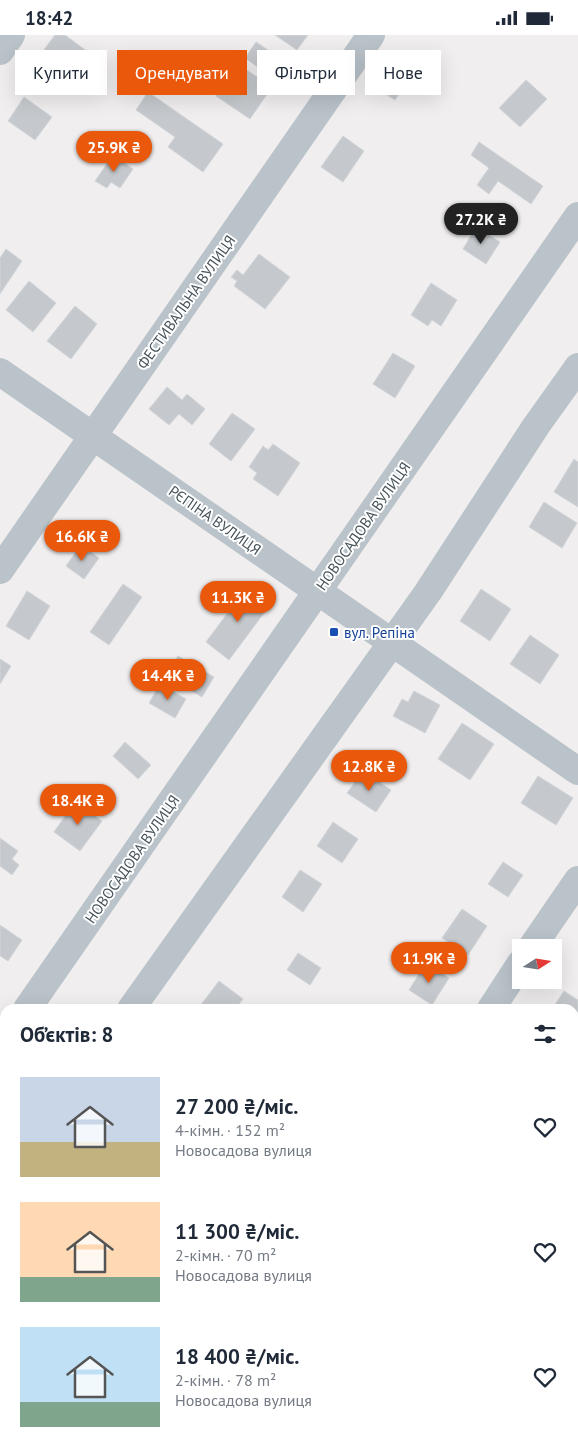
<!DOCTYPE html>
<html lang="uk">
<head>
<meta charset="utf-8">
<style>
  body { margin:0; font-family:"PT Sans",sans-serif; background:#f6f6f7; color:#1f2937; height:100vh; display:flex; flex-direction:column; font-size:19px; white-space:nowrap }
  * { box-sizing:border-box; margin:0 }
  p { font-size:16px; color:#747a83 }
  .icon { flex:none; width:28px; height:28px; fill:none; stroke:currentColor; stroke-width:2; stroke-linecap:round; stroke-linejoin:round }
  .map { position:relative; flex:1; overflow:hidden }
  .sheet { position:absolute; left:0px; top:969px; width:579px; height:446px; display:flex; flex-direction:column; background:#fff; border-radius:15px 15px 0 0; box-shadow:0 5px 20px #0002 }
  .sheet>* { flex:none }
  .top-card { position:absolute; left:15px; top:15px; width:549px; height:45px; display:flex; gap:10px }
  .needle { width:32px; rotate:78deg }
  .controls { position:absolute; left:512px; top:904px; display:grid; gap:10px }
  .controls a { display:grid; place-items:center; width:50px; height:50px; border-radius:0px; background:#fff; box-shadow:0 5px 20px #0002; font-size:25px }
  .price { position:absolute; translate:-50% -42px; padding:0 11px; border-radius:18px; background:#ea580c; color:#fff; font-size:16px; line-height:32px; filter:drop-shadow(0 1px 2px #0008) }
  .price::after { content:''; position:absolute; left:50%; top:30px; width:15px; height:11px; margin-left:-8px; background:inherit; clip-path:polygon(0 0,100% 0,50% 100%) }
  .price.selected { background:#222; color:#fff }
  ul { padding:0; list-style:none }
  li { display:flex; align-items:center; gap:15px; height:125px; padding:0 20px }
  li span { display:grid; place-items:center; flex:none; width:140px; height:100px; border-radius:0px; color:#555 }
  li>.icon { margin-inline-start:auto }
  span .icon { width:60px; height:60px; fill:#fffc; stroke-width:1 }
  li b { font-size:21px }
  h2 { display:flex; justify-content:space-between; align-items:center; height:60px; padding:0 20px; font-size:21px }
  .pill { padding:0 18px; border-radius:0px; background:#fff; box-shadow:0 5px 20px #0002; font-size:18px; line-height:45px }
  .pill.selected { background:#ea580c; color:#fff }
  .status { display:flex; justify-content:space-between; align-items:center; height:35px; padding:0 25px; background:#fff; direction:ltr }
  .status svg { height:14px; fill:currentColor }
  .map>svg:first-child { display:block }
  .building { fill:#c5c9cd; stroke:#d2d5d9 }
  .lines { fill:none; stroke-linecap:round; stroke-linejoin:round }
  .street { stroke:#bac3ca; stroke-width:28 }
  .transit-dot { fill:#1a4fb4; stroke:#fff; stroke-width:2 }
  .labels { text-anchor:middle; dominant-baseline:central; stroke-width:4; stroke-linejoin:round; paint-order:stroke }
  .street-label { font-size:15px; fill:#47535a; stroke:#fff }
  .transit-label { font-size:15px; fill:#164399; stroke:#fff; text-anchor:start }
</style>
</head>
<body>
<div class="status"><b>18:42</b><svg viewBox="0 0 49 12"><path d="M0 12V9h3v3zM5 12V6h3v6zM10 12V3h3v9zM15 12V0h3v12zM26 1h20v11H26zM47 4h2v5h-2z"/></svg></div>
<div class="map">
<svg width="578" height="1414" viewBox="0 0 578 1414">
  <rect width="100%" height="100%" fill="#f0eeee"/>
  <!-- building -->
  <g class="building">
    <path d="M55 0H65L88 17 72 38 43 16Z"/>
    <path d="M275 0H308L297 15Z"/>
    <path d="M256 7 292 31 280 48 245 23Z"/>
    <path d="M386 20 413 38 395 65 367 47Z"/>
    <path d="M238 29 272 52 250 84 216 61Z"/>
    <path d="M526 45 547 64 520 92 499 73Z"/>
    <path d="M148 57 223 109 203 137 168 112 175 102 136 75Z"/>
    <path d="M24 62 52 82 35 105 8 86Z"/>
    <path d="M343 101 364 116 343 147 321 132Z"/>
    <path d="M479 107 543 151 531 169 498 146 489 159 477 150 489 133 471 120Z"/>
    <path d="M113 120 133 134 120 153 111 147 107 153 95 146Z"/>
    <path d="M476 192 500 207 486 229 463 214Z"/>
    <path d="M6 214 22 226 0 259V223Z"/>
    <path d="M259 219 290 242 265 274 234 251 237 246 231 242 237 235 243 240Z"/>
    <path d="M29 246 56 268 33 297 6 275Z"/>
    <path d="M431 248 457 265 441 291 432 285 428 291 411 280Z"/>
    <path d="M75 271 97 289 71 324 47 306Z"/>
    <path d="M393 318 415 331 395 363 373 349Z"/>
    <path d="M167 352 182 365 187 359 205 374 192 390 179 379 169 390 149 374Z"/>
    <path d="M232 378 255 394 231 426 209 409Z"/>
    <path d="M273 409 300 428 278 461 253 444 257 438 249 432 263 411 268 415Z"/>
    <path d="M574 424 578 427V472L554 457Z"/>
    <path d="M544 467 577 488 562 513 529 492Z"/>
    <path d="M81 510 99 523 84 544 66 531Z"/>
    <path d="M123 549 142 562 109 610 90 597Z"/>
    <path d="M247 552 270 570 229 625 206 607Z"/>
    <path d="M481 554 511 574 490 606 460 586Z"/>
    <path d="M27 556 50 571 29 605 6 591Z"/>
    <path d="M530 600 559 620 540 649 510 629Z"/>
    <path d="M178 621 214 642 202 662 166 641Z"/>
    <path d="M0 624 11 631 0 649Z"/>
    <path d="M160 649 186 664 175 683 149 668Z"/>
    <path d="M414 656 440 670 425 698 393 681 402 664 408 667Z"/>
    <path d="M462 688 494 709 470 745 438 724Z"/>
    <path d="M125 707 151 730 138 744 113 721Z"/>
    <path d="M363 736 391 755 376 777 347 758Z"/>
    <path d="M538 741 573 763 556 790 521 768Z"/>
    <path d="M75 767 102 786 80 816 54 797Z"/>
    <path d="M333 787 358 804 342 828 317 811Z"/>
    <path d="M0 803 18 816 12 824 19 830 12 840 0 831Z"/>
    <path d="M503 827 523 840 508 862 488 849Z"/>
    <path d="M300 835 322 849 303 877 282 862Z"/>
    <path d="M462 874 487 891 468 920 442 903Z"/>
    <path d="M0 890 22 905 8 926 0 921Z"/>
    <path d="M298 918 321 933 310 950 287 935Z"/>
    <path d="M426 928 449 943 432 970 409 955Z"/>
    <path d="M219 946 243 964 235 974H203L200 971Z"/>
    <path d="M564 956 578 965V988L574 993V974H552Z"/>
    <path d="M578 1194V1215L574 1212V1200Z"/>
    <path d="M0 1301 5 1304V1316L0 1324Z"/>
    <path d="M57 1410H73L71 1414H64Z"/>
    <path d="M92 1410H126L123 1414H89Z"/>
    <path d="M225 1410H253L250 1414H223Z"/>
    <path d="M431 1410H459L464 1414H429Z"/>
  </g>
  <g class="lines">
    <!-- street -->
    <g class="street">
      <path d="M0 16 11 0"/>
      <path d="M0 337 578 736"/>
      <path d="M0 535 371 0"/>
      <path d="M532 912 578 845"/>
      <path d="M27 974 578 181"/>
      <path d="M131 974 428 557 536 391 578 332"/>
      <path d="M491 974 521 928"/>
      <path d="M0 1013 5 1006"/>
      <path d="M0 1166 5 1158"/>
      <path d="M574 1351 578 1345"/>
      <path d="M192 1414 195 1410"/>
      <path d="M531 1414 534 1410"/>
    </g>
  </g>
  <!-- markers -->
  <rect class="transit-dot" x="329" y="592" width="10" height="10" rx="2.5"/>
  <g class="labels">
    <!-- street labels -->
    <g class="street-label">
      <text transform="translate(186 267) rotate(-55)">ФЕСТИВАЛЬНА ВУЛИЦЯ</text>
      <text transform="translate(215 485) rotate(35)">РЄПІНА ВУЛИЦЯ</text>
      <text transform="translate(363 491) rotate(-55)">НОВОСАДОВА ВУЛИЦЯ</text>
      <text transform="translate(132 824) rotate(-55)">НОВОСАДОВА ВУЛИЦЯ</text>
    </g>
    <!-- transit labels -->
    <g class="transit-label">
      <text x="344" y="597">вул. Репіна</text>
    </g>
  </g>
</svg>
<div class="controls">
<a><svg class="needle" viewBox="-14 -14 28 28"><path d="M0-13l5 13h-10z" fill="#e53935"/><path d="M0 13l5-13h-10z" fill="#747a83"/></svg></a>
</div>
<b class="price" style="left:114px;top:138px">25.9K ₴</b>
<b class="price selected" style="left:481px;top:210px">27.2K ₴</b>
<b class="price" style="left:82px;top:527px">16.6K ₴</b>
<b class="price" style="left:238px;top:588px">11.3K ₴</b>
<b class="price" style="left:168px;top:666px">14.4K ₴</b>
<b class="price" style="left:369px;top:757px">12.8K ₴</b>
<b class="price" style="left:78px;top:791px">18.4K ₴</b>
<b class="price" style="left:429px;top:949px">11.9K ₴</b>
<div class="top-card">
<a class="pill">Купити</a>
<a class="pill selected">Орендувати</a>
<a class="pill">Фільтри</a>
<a class="pill">Нове</a>
</div>
<section class="sheet">
<h2>Об’єктів: 8<svg class="icon" aria-label="filters" viewBox="0 0 24 24"><path d="M4 7h16M4 17h16"/><circle cx="9" cy="7" r="2"/><circle cx="15" cy="17" r="2"/></svg></h2>
<ul>
<li><span style="background:linear-gradient(#c9d6e8 65%,#c2b280 0)"><svg class="icon" aria-label="home" viewBox="0 0 24 24"><path d="M3 11l9-7 9 7M6 9v11h12V9"/></svg></span><div><b>27 200 ₴/міс.</b><p>4-кімн. · 152 m²</p><p>Новосадова вулиця</p></div><svg class="icon" aria-label="heart" viewBox="0 0 24 24"><path d="M12 20l-8-8c-3-5 5-10 8-4 3-6 11-1 8 4z"/></svg></li>
<li><span style="background:linear-gradient(#ffd9b3 75%,#7fa58c 0)"><svg class="icon" aria-label="home" viewBox="0 0 24 24"><path d="M3 11l9-7 9 7M6 9v11h12V9"/></svg></span><div><b>11 300 ₴/міс.</b><p>2-кімн. · 70 m²</p><p>Новосадова вулиця</p></div><svg class="icon" aria-label="heart" viewBox="0 0 24 24"><path d="M12 20l-8-8c-3-5 5-10 8-4 3-6 11-1 8 4z"/></svg></li>
<li><span style="background:linear-gradient(#bfe0f5 75%,#7fa58c 0)"><svg class="icon" aria-label="home" viewBox="0 0 24 24"><path d="M3 11l9-7 9 7M6 9v11h12V9"/></svg></span><div><b>18 400 ₴/міс.</b><p>2-кімн. · 78 m²</p><p>Новосадова вулиця</p></div><svg class="icon" aria-label="heart" viewBox="0 0 24 24"><path d="M12 20l-8-8c-3-5 5-10 8-4 3-6 11-1 8 4z"/></svg></li>
</ul>
</section>
</div>
</body>
</html>
